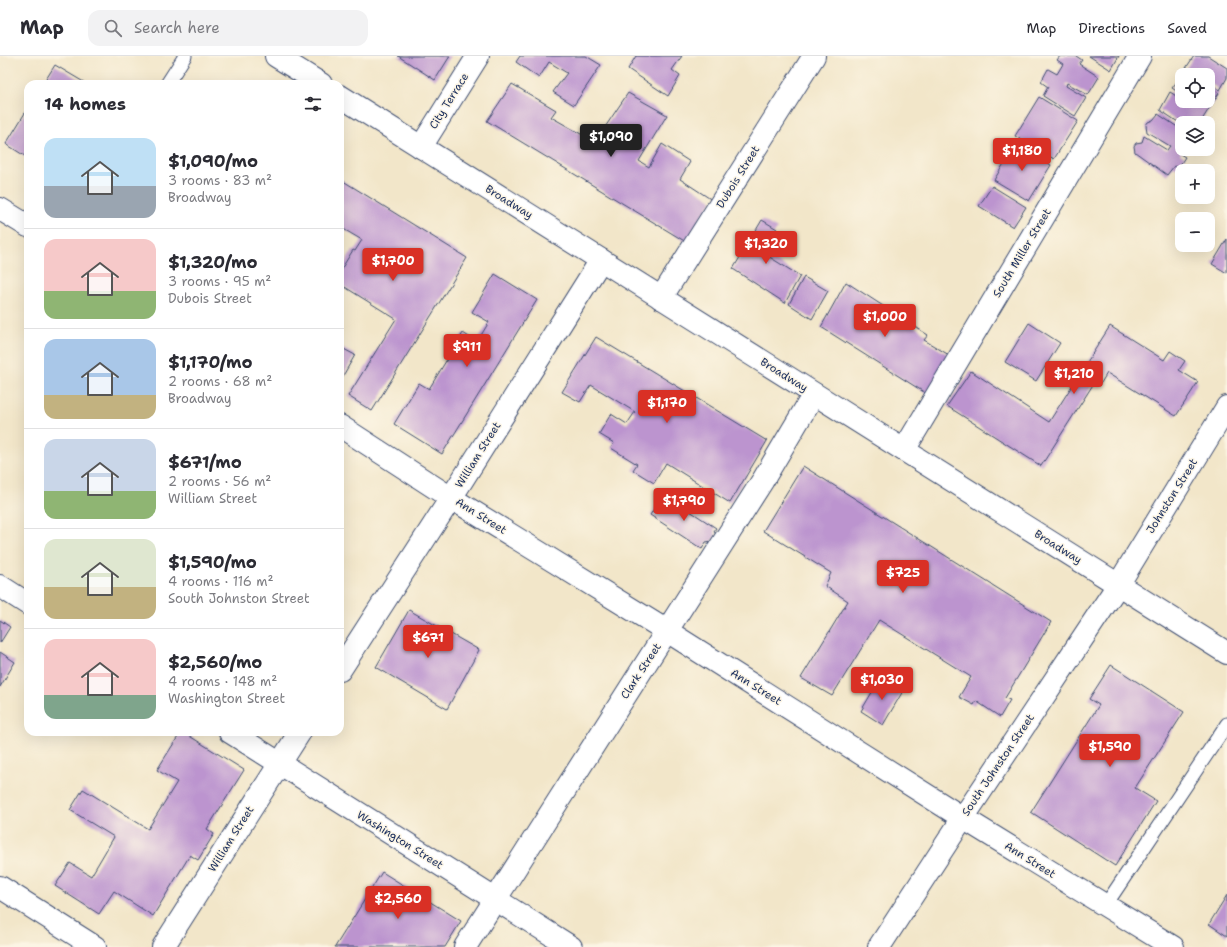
<!DOCTYPE html>
<html lang="en">
<head>
<meta charset="utf-8">
<style>
  body { margin:0; font-family:"Shantell Sans",sans-serif; background:#f2f2f3; color:#2b2b33; height:100vh; display:flex; flex-direction:column; font-size:15px; white-space:nowrap }
  * { box-sizing:border-box; margin:0 }
  p { font-size:13px; color:#7c7c81 }
  .icon { flex:none; width:22px; height:22px; fill:none; stroke:currentColor; stroke-width:2; stroke-linecap:round; stroke-linejoin:round }
  .map { position:relative; flex:1; overflow:hidden }
  .details { position:absolute; left:24px; top:24px; width:320px; height:656px; display:flex; flex-direction:column; background:#fff; border-radius:12px; box-shadow:0 4px 16px #0002 }
  .details>* { flex:none }
  .tools { position:absolute; left:1175px; top:12px; display:grid; gap:8px }
  .tools a { display:grid; place-items:center; width:40px; height:40px; border-radius:8px; background:#fff; box-shadow:0 4px 16px #0002; font-size:20px }
  .price { position:absolute; translate:-50% -34px; padding:0 9px; border-radius:4px; background:#d93025; color:#fff; font-size:13px; line-height:26px; filter:drop-shadow(0 1px 2px #0008) }
  .price::after { content:''; position:absolute; left:50%; top:24px; width:12px; height:9px; margin-left:-6px; background:inherit; clip-path:polygon(0 0,100% 0,50% 100%) }
  .price.on { background:#222; color:#fff }
  ul { padding:0; list-style:none }
  li { display:flex; align-items:center; gap:12px; height:100px; padding:0 20px }
  li+li { border-top:1px solid #e1e1e2 }
  li span { display:grid; place-items:center; flex:none; width:112px; height:80px; border-radius:12px; color:#555 }
  li>.icon { margin-inline-start:auto }
  span .icon { width:48px; height:48px; fill:#fffc; stroke-width:1 }
  li b { font-size:17px }
  h2 { display:flex; justify-content:space-between; align-items:center; height:48px; padding:0 20px; font-size:17px }
  header { display:flex; align-items:center; gap:24px; box-sizing:border-box; height:56px; padding:0 20px; background:#fff; border-bottom:1px solid #e1e1e2 }
  header strong { font-size:19px }
  nav { display:flex; gap:22px; margin-inline-start:auto; font-size:14px }
  .search { width:280px; height:36px; background:#f2f2f3; display:flex; align-items:center; gap:10px; box-sizing:border-box; padding:0 14px; border-radius:12px; color:#7c7c81; font-size:15px }
  .map>svg:first-child { display:block }
  .building { fill:#bc94cf }
  .lines { fill:none; stroke-linecap:round; stroke-linejoin:round }
  .lane-casing { stroke:#3b4a6e; stroke-width:15 }
  .street-casing { stroke:#3b4a6e; stroke-width:24 }
  .secondary-casing { stroke:#3b4a6e; stroke-width:24 }
  .lane { stroke:#fff; stroke-width:13 }
  .street { stroke:#fff; stroke-width:22 }
  .secondary { stroke:#fff; stroke-width:22 }
  .labels { text-anchor:middle; dominant-baseline:central; stroke-width:3; stroke-linejoin:round; paint-order:stroke }
  .street-label { font-size:11px; fill:#1b2f5e; stroke:#fcf5e5 }
</style>
</head>
<body>
<header>
<strong>Map</strong>
<div class="search"><svg class="icon" aria-label="search" viewBox="0 0 24 24"><circle cx="10" cy="10" r="6"/><path d="M15 15l6 6"/></svg>Search here</div>
<nav><a>Map</a><a>Directions</a><a>Saved</a></nav>
</header>
<div class="map">
<svg width="1227" height="891" viewBox="0 0 1227 891">
  <rect width="100%" height="100%" fill="#fcf5e5"/>
  <filter id="ink" filterUnits="userSpaceOnUse"><feTurbulence type="fractalNoise" baseFrequency=".025" numOctaves="2"/><feDisplacementMap in="SourceGraphic" scale="8" xChannelSelector="R" yChannelSelector="G"/><feConvolveMatrix kernelMatrix="1 2 1 2 8 2 1 2 1" color-interpolation-filters="sRGB"/></filter>
  <filter id="wash" filterUnits="userSpaceOnUse"><feTurbulence type="fractalNoise" baseFrequency=".012" numOctaves="4" result="noise"/><feDisplacementMap in="SourceGraphic" scale="16" xChannelSelector="R" yChannelSelector="G"/><feGaussianBlur stdDeviation="0.9" result="paint"/><feColorMatrix in="noise" values="0 0 0 0 0 0 0 0 0 0 0 0 0 0 0 0 0 1.4 0 .05"/><feComposite in="paint" operator="in"/></filter>
  <g filter="url(#wash)">
    <rect width="100%" height="100%" fill="#f2e6c9"/>
    <g id="blocks">
      <!-- building -->
      <g class="building">
        <path d="M398 0H450L435 24Z"/>
        <path d="M520 0H586L601 9 574 49 553 36 567 17 549 6 539 22 516 6Z"/>
        <path d="M636 0H682L672 14 680 20 668 40 628 13Z"/>
        <path d="M1060 0H1076L1082 4 1079 8 1099 21 1088 39 1067 27 1066 30 1086 42 1075 60 1043 40 1048 31 1041 26 1048 13 1057 18 1063 8 1057 4Z"/>
        <path d="M1089 0H1119L1111 14Z"/>
        <path d="M1194 0H1208L1227 12V22L1220 34 1208 26V19H1197L1186 12Z"/>
        <path d="M55 9 87 28H43Z"/>
        <path d="M1182 19V39L1172 32Z"/>
        <path d="M512 28 556 54 551 61 595 86 628 37 667 59 639 105 649 111 662 88 690 106 680 123 712 144 686 186 487 65Z"/>
        <path d="M1208 30 1219 37 1200 67H1182V93H1183L1180 98 1185 101 1178 112 1174 110 1167 119 1135 96 1134 90 1136 87 1142 86 1144 80 1167 94 1170 90 1147 76 1146 69 1148 66 1153 64 1158 58 1179 72 1181 68 1160 54 1170 36 1192 50 1194 46 1192 45H1208Z"/>
        <path d="M1039 41 1078 65 1054 103 1015 80Z"/>
        <path d="M28 52V102L6 88Z"/>
        <path d="M1016 88 1051 109 1029 145 994 124Z"/>
        <path d="M340 123 467 202 372 355 348 340 396 263 340 228V215L353 194 355 195 362 184 340 171Z"/>
        <path d="M992 130 1026 151 1013 171 979 150Z"/>
        <path d="M762 164 777 173 763 197 800 220 785 247 733 213Z"/>
        <path d="M1227 183V217L1212 208Z"/>
        <path d="M495 218 537 244 442 398 394 368 419 327 429 333 463 277 477 286 489 266 472 256Z"/>
        <path d="M804 221 828 235 812 263 789 248Z"/>
        <path d="M846 226 928 279 924 284 949 299 927 338 821 271Z"/>
        <path d="M1029 267 1060 287 1036 325 1005 306Z"/>
        <path d="M1110 270 1164 304 1170 295 1185 305 1179 314 1198 326 1176 360 1107 317 1101 327 1096 324 1041 410 947 350 971 315 1049 366Z"/>
        <path d="M596 281 767 385 730 447 666 407 654 427 633 414 637 408 611 392 614 387 599 378 611 358 627 368 635 356 591 329 580 346 562 336Z"/>
        <path d="M340 291 355 299 340 325Z"/>
        <path d="M803 410 1051 566 1005 642 1010 644 1000 661 976 645 974 649 959 641 971 621 879 564 832 640 801 622 848 545 825 530 831 517 763 475Z"/>
        <path d="M664 438 716 472 714 475 716 479 712 485 706 486 702 493 650 459Z"/>
        <path d="M409 554 479 594 447 653 376 611Z"/>
        <path d="M0 564 10 571 0 587Z"/>
        <path d="M0 596 15 606 0 631Z"/>
        <path d="M1111 609 1184 656 1135 732 1156 745 1115 810 1031 756 1099 649 1089 643Z"/>
        <path d="M881 621 903 635 883 669 861 655Z"/>
        <path d="M181 676H183L244 714 207 773 214 778 198 804 190 799 153 860 114 835 99 858 55 830 70 807 91 820 114 781 70 754 83 733 148 773 177 726 157 714Z"/>
        <path d="M382 816 461 865 445 891H335Z"/>
        <path d="M1227 839V880L1209 868Z"/>
      </g>
    </g>
  </g>
  <g filter="url(#ink)">
    <use href="#blocks" fill-opacity="0" stroke="#3b4a6e" stroke-width="1"/>
    <g class="lines">
      <defs>
        <g id="lane">
          <path d="M167 28 185 0"/>
          <path d="M1105 850 1227 668"/>
        </g>
        <g id="street">
          <path d="M421 91 478 0"/>
          <path d="M0 153 28 170"/>
          <path d="M661 242 814 0"/>
          <path d="M340 370 451 442 667 575 963 762 1173 891"/>
          <path d="M904 394 1140 0"/>
          <path d="M0 530 28 548"/>
          <path d="M340 614 451 442 601 204"/>
          <path d="M230 676 571 891"/>
          <path d="M0 831 95 891"/>
          <path d="M163 891 300 676"/>
          <path d="M465 891 763 424 814 338"/>
          <path d="M879 891 963 762 1118 529 1227 351"/>
        </g>
        <g id="secondary">
          <path d="M276 0 321 28"/>
          <path d="M340 40 1227 597"/>
        </g>
      </defs>
      <!-- lane casing -->
      <use href="#lane" class="lane-casing"/>
      <!-- street casing -->
      <use href="#street" class="street-casing"/>
      <!-- secondary casing -->
      <use href="#secondary" class="secondary-casing"/>
      <!-- lane -->
      <use href="#lane" class="lane"/>
      <!-- street -->
      <use href="#street" class="street"/>
      <!-- secondary -->
      <use href="#secondary" class="secondary"/>
    </g>
  </g>
  <g class="labels">
    <!-- street labels -->
    <g class="street-label">
      <text transform="translate(449 45) rotate(-58)">City Terrace</text>
      <text transform="translate(738 121) rotate(-58)">Dubois Street</text>
      <text transform="translate(509 146) rotate(32)">Broadway</text>
      <text transform="translate(1022 197) rotate(-59)">South Miller Street</text>
      <text transform="translate(784 319) rotate(32)">Broadway</text>
      <text transform="translate(478 399) rotate(-58)">William Street</text>
      <text transform="translate(1172 440) rotate(-58)">Johnston Street</text>
      <text transform="translate(481 460) rotate(32)">Ann Street</text>
      <text transform="translate(1058 491) rotate(32)">Broadway</text>
      <text transform="translate(641 615) rotate(-57)">Clark Street</text>
      <text transform="translate(756 631) rotate(32)">Ann Street</text>
      <text transform="translate(998 709) rotate(-56)">South Johnston Street</text>
      <text transform="translate(231 783) rotate(-58)">William Street</text>
      <text transform="translate(400 784) rotate(32)">Washington Street</text>
      <text transform="translate(1030 804) rotate(32)">Ann Street</text>
    </g>
  </g>
</svg>
<div class="tools">
<a><svg class="icon" aria-label="locate" viewBox="0 0 24 24"><circle cx="12" cy="12" r="6"/><path d="M12 2v4M12 18v4M2 12h4M18 12h4"/></svg></a>
<a><svg class="icon" aria-label="layers" viewBox="0 0 24 24"><path d="M12 4l9 5-9 5-9-5zM3 14l9 5 9-5"/></svg></a>
<a>+</a>
<a>−</a>
</div>
<b class="price on" style="left:611px;top:102px">$1,090</b>
<b class="price" style="left:1022px;top:116px">$1,180</b>
<b class="price" style="left:766px;top:209px">$1,320</b>
<b class="price" style="left:393px;top:226px">$1,700</b>
<b class="price" style="left:885px;top:282px">$1,000</b>
<b class="price" style="left:467px;top:312px">$911</b>
<b class="price" style="left:1074px;top:339px">$1,210</b>
<b class="price" style="left:667px;top:368px">$1,170</b>
<b class="price" style="left:684px;top:466px">$1,790</b>
<b class="price" style="left:903px;top:538px">$725</b>
<b class="price" style="left:428px;top:603px">$671</b>
<b class="price" style="left:882px;top:645px">$1,030</b>
<b class="price" style="left:1110px;top:712px">$1,590</b>
<b class="price" style="left:398px;top:864px">$2,560</b>
<section class="details">
<h2>14 homes<svg class="icon" aria-label="filters" viewBox="0 0 24 24"><path d="M4 7h16M4 17h16"/><circle cx="9" cy="7" r="2"/><circle cx="15" cy="17" r="2"/></svg></h2>
<ul>
<li><span style="background:linear-gradient(#bfe0f5 60%,#9aa5b1 0)"><svg class="icon" aria-label="home" viewBox="0 0 24 24"><path d="M3 11l9-7 9 7M6 9v11h12V9"/></svg></span><div><b>$1,090/mo</b><p>3 rooms · 83 m²</p><p>Broadway</p></div></li>
<li><span style="background:linear-gradient(#f6c9c9 65%,#8fb573 0)"><svg class="icon" aria-label="home" viewBox="0 0 24 24"><path d="M3 11l9-7 9 7M6 9v11h12V9"/></svg></span><div><b>$1,320/mo</b><p>3 rooms · 95 m²</p><p>Dubois Street</p></div></li>
<li><span style="background:linear-gradient(#a9c7e8 70%,#c2b280 0)"><svg class="icon" aria-label="home" viewBox="0 0 24 24"><path d="M3 11l9-7 9 7M6 9v11h12V9"/></svg></span><div><b>$1,170/mo</b><p>2 rooms · 68 m²</p><p>Broadway</p></div></li>
<li><span style="background:linear-gradient(#c9d6e8 65%,#8fb573 0)"><svg class="icon" aria-label="home" viewBox="0 0 24 24"><path d="M3 11l9-7 9 7M6 9v11h12V9"/></svg></span><div><b>$671/mo</b><p>2 rooms · 56 m²</p><p>William Street</p></div></li>
<li><span style="background:linear-gradient(#dfe7d0 60%,#c2b280 0)"><svg class="icon" aria-label="home" viewBox="0 0 24 24"><path d="M3 11l9-7 9 7M6 9v11h12V9"/></svg></span><div><b>$1,590/mo</b><p>4 rooms · 116 m²</p><p>South Johnston Street</p></div></li>
<li><span style="background:linear-gradient(#f6c9c9 70%,#7fa58c 0)"><svg class="icon" aria-label="home" viewBox="0 0 24 24"><path d="M3 11l9-7 9 7M6 9v11h12V9"/></svg></span><div><b>$2,560/mo</b><p>4 rooms · 148 m²</p><p>Washington Street</p></div></li>
</ul>
</section>
</div>
</body>
</html>
